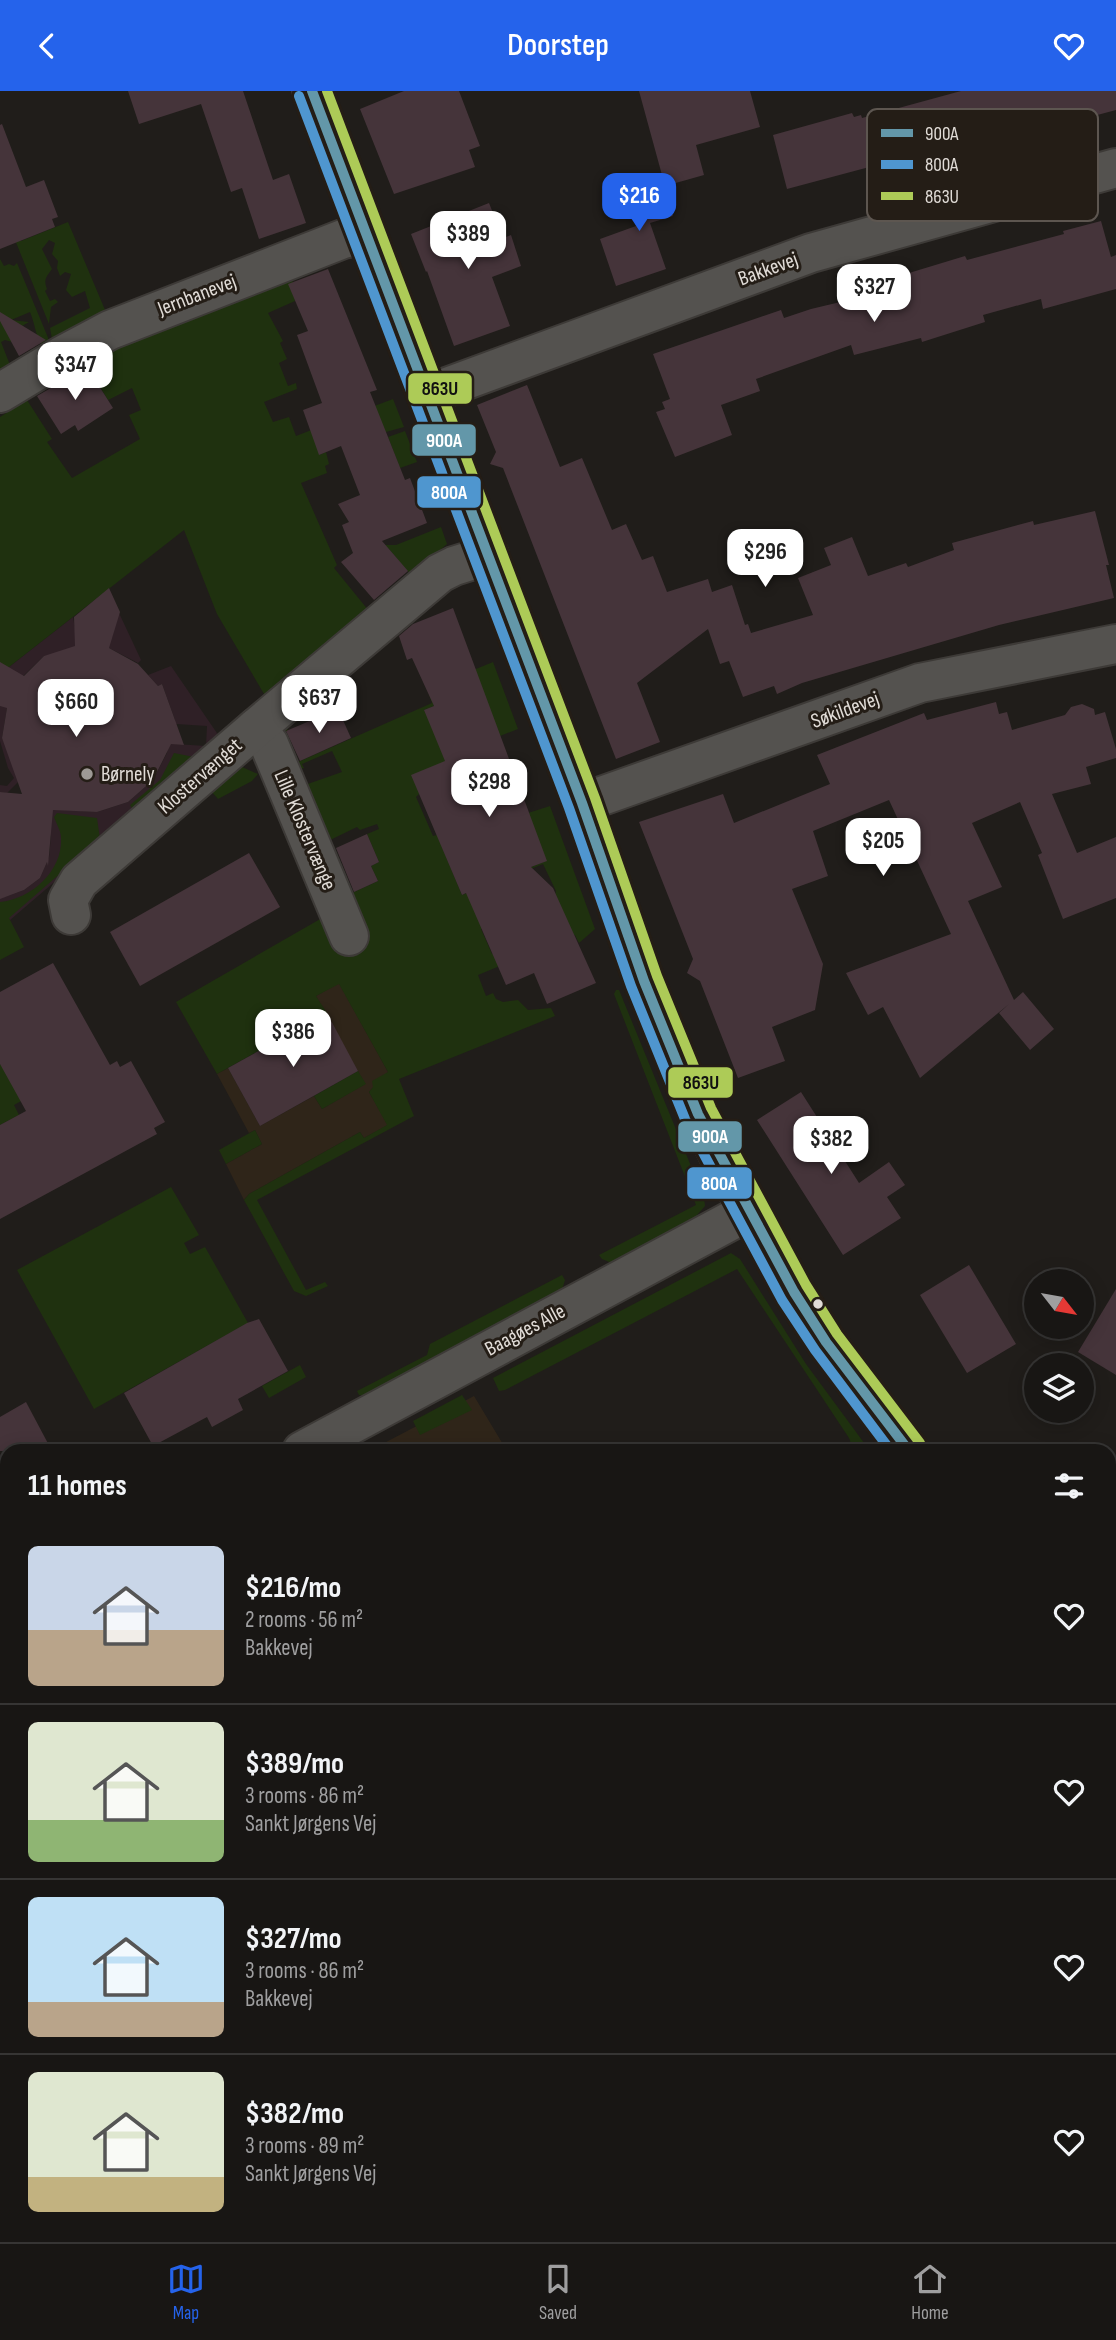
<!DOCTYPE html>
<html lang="en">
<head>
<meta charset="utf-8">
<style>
  body { margin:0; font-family:"Sofia Sans Condensed",sans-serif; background:#211f1d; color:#f1f3f6; height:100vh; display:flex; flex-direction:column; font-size:26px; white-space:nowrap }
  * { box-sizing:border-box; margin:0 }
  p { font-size:23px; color:#9f9fa0 }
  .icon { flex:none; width:38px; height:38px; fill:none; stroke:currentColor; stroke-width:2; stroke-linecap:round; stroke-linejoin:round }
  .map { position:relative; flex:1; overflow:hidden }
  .details { position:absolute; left:0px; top:1353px; width:1116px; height:800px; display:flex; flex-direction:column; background:#181614; border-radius:21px 21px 0 0; box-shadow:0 4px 18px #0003,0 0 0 2px #363534 }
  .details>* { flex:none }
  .needle { width:46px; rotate:121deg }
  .tools { position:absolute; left:1024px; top:1178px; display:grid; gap:14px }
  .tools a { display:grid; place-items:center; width:70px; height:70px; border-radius:50%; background:#181614; box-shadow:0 4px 18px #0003,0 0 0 2px #363534; font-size:35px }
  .price { position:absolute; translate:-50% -60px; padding:0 16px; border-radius:14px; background:#fff; color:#222; font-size:23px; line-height:46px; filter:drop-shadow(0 2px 4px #0008) }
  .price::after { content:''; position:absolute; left:50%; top:42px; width:21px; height:16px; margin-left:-10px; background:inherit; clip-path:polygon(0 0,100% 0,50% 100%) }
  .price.on { background:#2563eb; color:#fff }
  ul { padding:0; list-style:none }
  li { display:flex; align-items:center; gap:21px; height:175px; padding:0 28px }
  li+li { border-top:2px solid #363534 }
  li span { display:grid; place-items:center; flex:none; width:196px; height:140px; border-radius:10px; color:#555 }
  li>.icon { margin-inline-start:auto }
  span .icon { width:84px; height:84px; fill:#fffc; stroke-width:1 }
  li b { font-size:30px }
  h2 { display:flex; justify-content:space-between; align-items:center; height:84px; padding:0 28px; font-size:30px }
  header { display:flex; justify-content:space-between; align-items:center; height:91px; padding:0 28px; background:#2563eb; color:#fff; font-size:32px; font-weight:600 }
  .menu { display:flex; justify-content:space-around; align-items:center; height:98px; border-top:2px solid #363534; background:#181614; font-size:19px; color:#9f9fa0 }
  .menu a { display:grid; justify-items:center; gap:4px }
  .menu .on { color:#2563eb }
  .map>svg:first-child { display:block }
  .built { fill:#2f2519 }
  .education { fill:#2f2026; fill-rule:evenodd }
  .green { fill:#1f310f; fill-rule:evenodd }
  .building { fill:#45343a }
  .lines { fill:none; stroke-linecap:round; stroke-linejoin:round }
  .minor-casing { stroke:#3d3a37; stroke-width:42 }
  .minor { stroke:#54524f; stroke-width:38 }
  .bus-1-casing { stroke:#241d16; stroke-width:16 }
  .bus-2-casing { stroke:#241d16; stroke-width:16 }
  .bus-3-casing { stroke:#241d16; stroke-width:16 }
  .bus-1 { stroke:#6397a9; stroke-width:10 }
  .bus-2 { stroke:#4f96cf; stroke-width:10 }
  .bus-3 { stroke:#adcb57; stroke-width:10 }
  .poi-dot { fill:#9d9995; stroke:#241d16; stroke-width:2.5 }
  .bus-dot { fill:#e1dcd7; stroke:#241d16; stroke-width:2.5 }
  .labels { text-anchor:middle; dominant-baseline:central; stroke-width:6; stroke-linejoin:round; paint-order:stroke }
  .street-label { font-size:21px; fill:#e1dcd7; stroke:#241d16 }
  .poi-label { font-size:21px; fill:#e1dcd7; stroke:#241d16; text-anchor:start }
  .key { fill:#241d16; stroke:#5d5650; stroke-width:2 }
  .key-label { font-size:19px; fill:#e1dcd7 }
  .line-badge { stroke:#241d16; stroke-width:2.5 }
  .badge-label { font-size:19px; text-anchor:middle; font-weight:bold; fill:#fff }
  .pale-badge-label { font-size:19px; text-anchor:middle; font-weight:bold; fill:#111 }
</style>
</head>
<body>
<header><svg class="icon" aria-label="back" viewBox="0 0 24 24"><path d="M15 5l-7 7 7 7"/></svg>Doorstep<svg class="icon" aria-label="heart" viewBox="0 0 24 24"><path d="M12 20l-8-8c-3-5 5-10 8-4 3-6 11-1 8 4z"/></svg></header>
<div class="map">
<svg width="1116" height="2151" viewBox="0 0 1116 2151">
  <rect width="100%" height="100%" fill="#201d1a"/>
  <!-- built -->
  <g class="built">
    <path d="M339 892 388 981 369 1001 388 1034 364 1047 360 1041 249 1103 244 1109 226 1073 262 1053 255 1039 249 1042 217 983 228 977 260 1035 314 1005 322 1018 365 993 316 905Z"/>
    <path d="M474 1305 507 1360H369Z"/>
    <path d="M7 1548V2146H210L214 2151H0V1552Z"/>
  </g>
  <!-- education -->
  <g class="education">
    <path d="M119 522 141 569 138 572 109 557 44 565 21 587 7 617 2 647 22 687 7 702 0 701V694L7 695 14 687 8 677 0 650V615L9 576 73 526 75 538Z"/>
    <path d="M171 575 221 648 10 829 0 817V806H5L24 799 40 787 49 766 51 745 46 729 55 714 65 719 97 721 128 711 153 689 167 662 171 629H175L162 593 158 595 148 584ZM176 633 207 635 206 655 175 653Z"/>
  </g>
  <!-- green -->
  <g class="green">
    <path d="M68 131 108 226 100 227 52 248 50 237 90 217 85 200 72 206 66 199 71 183 65 181 60 185 57 177 58 170 52 163 55 152 49 149 42 158 52 178C47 185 43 188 47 198L45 200 50 210 55 208 58 211 51 216 49 233 9 134 21 150Z"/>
    <path d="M0 168 4 175 9 173 14 175 17 172 49 249 41 253C35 242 35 233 30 221L11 229 29 231 8 243 12 251 5 249 1 251 10 274 0 283Z"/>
    <path d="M292 183 295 210 268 222 283 250 280 252 287 268 279 272 288 295 296 292 297 298 264 311 273 331 289 326 296 345 327 333 319 364 326 361 329 373 325 375 327 382 301 392 337 474 334 477 369 520 267 608 217 523 184 439 0 583V326L27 309 52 348 47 351 72 387 140 348 129 324 141 319 132 297 108 309 85 272 117 252Z"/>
    <path d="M393 308 404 336 386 341 332 331Z"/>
    <path d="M405 340 417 371 400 377 388 346Z"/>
    <path d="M441 436 447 453 411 484 388 457 381 454H396Z"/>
    <path d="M493 571 518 638 500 645 433 612 434 615 424 619 455 667 416 706 433 745 437 744 462 804 546 770 528 722 550 715 595 838 579 852 575 844 478 884 486 905 493 902 496 908 503 911 518 909 528 919 551 917 555 925 399 988 414 1025 257 1109 306 1199 325 1191 328 1195 306 1205 294 1200 244 1109 249 1103 360 1041 364 1047 387 1034 369 1001 373 996 372 990 388 981 339 893 316 905 327 922 217 983 176 911 322 827 345 787 352 802 378 790 371 775 379 771 367 743 379 738 377 733 360 739 357 736 326 751 302 695 342 681 332 660 302 673 304 677 296 680 281 643 284 635 288 639 284 642 298 671 432 612 427 598ZM543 773 556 800 555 804 526 849 492 863 481 838 504 828 490 794Z"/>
    <path d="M174 662 194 666 133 719 130 714 160 689Z"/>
    <path d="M238 671 242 676 258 683 252 690 218 708 210 699Z"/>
    <path d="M57 722 97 727 100 748 9 827 24 856 0 869V811C31 808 63 780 61 747 61 740 56 732 54 726Z"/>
    <path d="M616 899H619L704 1107 705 1115 697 1124 698 1128 614 1173 602 1168 599 1164 696 1114 614 903Z"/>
    <path d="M0 973 30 1005 14 1014 19 1024 0 1034Z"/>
    <path d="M358 980 366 993 322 1018 314 1005Z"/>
    <path d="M255 1039 262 1053 226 1073 219 1059Z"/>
    <path d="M171 1096 199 1144 184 1152 190 1163 205 1156 248 1232 94 1318 17 1179Z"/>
    <path d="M731 1162 740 1168 806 1273 870 1360H854L849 1347 737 1178 505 1299 499 1300 493 1287Z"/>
    <path d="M562 1184 565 1189 561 1202 368 1305 359 1304 357 1300 427 1264 430 1253Z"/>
    <path d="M300 1274 306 1286 269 1307 262 1295Z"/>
    <path d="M462 1304 472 1319 420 1344 413 1330Z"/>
    <path d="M1110 1945 1116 1956V2151H223L219 2146H1110Z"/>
  </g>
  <!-- building -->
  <g class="building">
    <path d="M128 0H243L273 89 289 83 306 132 259 148 242 97 231 101 201 13 139 33Z"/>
    <path d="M404 0H459L480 55 469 59 475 76 394 103 360 18Z"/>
    <path d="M639 0H750L760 36 696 54 704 84 665 95Z"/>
    <path d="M961 0H1116V19L1030 42 1023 17 966 30 974 58 920 73 918 63 787 98 773 44 852 22 854 26 861 24 862 27Z"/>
    <path d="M2 33 26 96 44 89 58 126 52 128 55 136 0 158V34Z"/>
    <path d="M658 83 673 125 650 132 666 178 616 195 600 148 636 135 622 96Z"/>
    <path d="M489 112 503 147 511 144 521 175 492 186 510 235 454 255 427 180 426 181 411 143Z"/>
    <path d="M1101 130 1111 166 1116 164V198L1043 218 1041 208 983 224 985 231 922 251 921 247 854 264 851 254 756 288 760 300 721 314 732 344 675 366 656 321 665 318 662 311 670 308 653 263 781 219 784 227 811 218 878 202 876 192 965 165 967 169 1064 143 1063 140Z"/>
    <path d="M328 178 377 299 370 301 386 341 405 389 410 387 427 432 382 450 408 480 374 509 341 471 353 462 342 434 349 431 338 413 360 404 341 355 319 364 303 319 322 312 297 244 308 240 288 193Z"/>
    <path d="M0 221 46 249 19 265 0 230Z"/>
    <path d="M87 276 113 317 78 340 75 334 61 343 37 305Z"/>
    <path d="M527 294 560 376 582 367 612 439 626 433 642 469 653 465 667 501 708 488 712 501 732 494 745 534 748 533 751 542 813 524 798 487 831 474 824 457 852 446 868 485 906 472 908 476 954 459 952 452 1033 430 1034 434 1095 420 1109 474H1106L1114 507 999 534 802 592 777 603 774 595 743 606 729 570 720 573 708 538 637 592 660 651 616 668 503 377 490 373 496 361 477 314Z"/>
    <path d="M109 497 120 521 109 557 138 573 158 595 162 593 184 654 171 653 153 689 128 711 97 721 53 719 48 775 47 771 40 787 24 799 0 808V701L22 703 2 647 7 617 0 615V571L24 585 44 565 75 555 74 526Z"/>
    <path d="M453 517 547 770 531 776 553 797 596 892 547 913 534 882 506 894 466 802 462 804 411 684 445 670 424 619 434 615 412 567 407 569 399 545 413 533Z"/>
    <path d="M996 611 999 623 1007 621 1012 639 1065 624 1071 616 1082 613 1094 618 1095 624 1105 621 1116 658V667L1086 676 1091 693 1052 703 1077 762 1116 746V807L1063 828 1038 764 1042 762 1020 711 972 732 1002 796 968 810 1014 909 1023 901 1054 938 1030 959 999 922 1009 913 920 987 883 916 868 924 846 882 951 843 889 709 813 740 828 785 792 798 823 873 815 919 772 936 785 970 738 987 700 890 687 882 693 868 639 731 723 703 734 732 830 693 817 664 924 622 927 629Z"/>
    <path d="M338 618 351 647 300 670 286 640Z"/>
    <path d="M367 743 379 771 371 775 378 790 354 801 336 757Z"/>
    <path d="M249 762 280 816 140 895 110 841Z"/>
    <path d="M53 872 110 974 117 970 120 976 131 970 165 1031 154 1037 157 1043 0 1128V1034L26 1020 0 973V901Z"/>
    <path d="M327 922 358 980 260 1035 228 977Z"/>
    <path d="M801 1001 859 1092 889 1071 905 1094 887 1106 901 1127 843 1164 757 1029Z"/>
    <path d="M969 1174 1016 1253 967 1282 920 1204Z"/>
    <path d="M1116 1198V1284L1078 1261Z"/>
    <path d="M259 1228 288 1280 238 1308 243 1319 212 1336 207 1326 153 1355 124 1302 247 1232Z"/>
    <path d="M26 1311 52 1360H0V1326Z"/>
  </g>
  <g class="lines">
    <defs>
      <g id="minor">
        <path d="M312 0 582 712 644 890 698 1023 729 1084 794 1201 826 1251 909 1360"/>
        <path d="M0 302 63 264 110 239 343 148 364 143"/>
        <path d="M428 303 811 162 1116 77"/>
        <path d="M256 637 269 653 349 845"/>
        <path d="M582 712 920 592 1116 553"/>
        <path d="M71 824 68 809 79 790 256 637 440 482 454 475 489 464"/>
        <path d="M302 1360 749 1120"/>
        <path d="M1110 1426 1116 1422"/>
        <path d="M0 1524 7 1520"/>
        <path d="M1110 1706 1116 1718"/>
      </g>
    </defs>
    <!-- minor casing -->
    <use href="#minor" class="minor-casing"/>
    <!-- minor -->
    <use href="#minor" class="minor"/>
    <defs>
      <path id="bus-1" d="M312 0 582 712 644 890 698 1023 794 1201 826 1251 909 1360"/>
      <path id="bus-2" d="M299 5 569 717 631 895 685 1028 782 1209 815 1259 891 1360"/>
      <path id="bus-3" d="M327 0 595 707 657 885 711 1017 806 1194 837 1243 920 1352"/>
    </defs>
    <!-- bus-1 casing -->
    <use href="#bus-1" class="bus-1-casing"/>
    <!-- bus-2 casing -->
    <use href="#bus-2" class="bus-2-casing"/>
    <!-- bus-3 casing -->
    <use href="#bus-3" class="bus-3-casing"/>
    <!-- bus-1 -->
    <use href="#bus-1" class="bus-1"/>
    <!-- bus-2 -->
    <use href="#bus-2" class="bus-2"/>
    <!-- bus-3 -->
    <use href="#bus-3" class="bus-3"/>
  </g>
  <!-- markers -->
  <circle class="poi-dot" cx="87" cy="683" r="7"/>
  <circle class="bus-dot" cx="818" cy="1213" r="6"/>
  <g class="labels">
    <!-- street labels -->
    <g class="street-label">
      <text transform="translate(768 178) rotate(-20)">Bakkevej</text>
      <text transform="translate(197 204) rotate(-21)">Jernbanevej</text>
      <text transform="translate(845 619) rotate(-20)">Søkildevej</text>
      <text transform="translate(200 685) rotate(-41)">Klostervænget</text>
      <text transform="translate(305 739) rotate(67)">Lille Klostervænge</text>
      <text transform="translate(525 1239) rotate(-28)">Baagøes Alle</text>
    </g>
    <!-- poi labels -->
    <g class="poi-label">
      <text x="101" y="683">Børnely</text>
    </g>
  </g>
  <!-- legend -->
  <rect x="867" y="18" width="231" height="112" rx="10" class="key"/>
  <rect x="881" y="38" width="32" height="8" fill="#6397a9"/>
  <rect x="881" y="69" width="32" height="9" fill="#4f96cf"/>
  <rect x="881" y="101" width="32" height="8" fill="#adcb57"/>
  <g class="key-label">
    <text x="925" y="49">900A</text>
    <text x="925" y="80">800A</text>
    <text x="925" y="112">863U</text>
  </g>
  <g class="line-badge">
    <rect x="407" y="281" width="66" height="33" rx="7" fill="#adcb57"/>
    <rect x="411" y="332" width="66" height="34" rx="7" fill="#6397a9"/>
    <rect x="416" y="384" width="66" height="34" rx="7" fill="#4f96cf"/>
    <rect x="667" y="975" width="67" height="33" rx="7" fill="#adcb57"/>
    <rect x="677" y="1029" width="66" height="33" rx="7" fill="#6397a9"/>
    <rect x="686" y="1075" width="67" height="34" rx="7" fill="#4f96cf"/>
  </g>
  <g class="badge-label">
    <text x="444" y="356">900A</text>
    <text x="449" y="408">800A</text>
    <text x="710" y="1052">900A</text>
    <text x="719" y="1099">800A</text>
  </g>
  <g class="pale-badge-label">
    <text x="440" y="304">863U</text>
    <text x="701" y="998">863U</text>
  </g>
</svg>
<div class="tools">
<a><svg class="needle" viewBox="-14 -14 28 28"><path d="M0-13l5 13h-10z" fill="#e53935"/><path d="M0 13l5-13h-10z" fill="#9f9fa0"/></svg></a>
<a><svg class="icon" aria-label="layers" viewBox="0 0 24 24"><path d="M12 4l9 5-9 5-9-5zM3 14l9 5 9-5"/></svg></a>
</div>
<b class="price on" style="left:639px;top:142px">$216</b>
<b class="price" style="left:468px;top:180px">$389</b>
<b class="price" style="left:874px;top:233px">$327</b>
<b class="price" style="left:75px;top:311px">$347</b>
<b class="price" style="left:765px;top:498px">$296</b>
<b class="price" style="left:319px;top:644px">$637</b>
<b class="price" style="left:76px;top:648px">$660</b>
<b class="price" style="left:489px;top:728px">$298</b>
<b class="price" style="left:883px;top:787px">$205</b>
<b class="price" style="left:293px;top:978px">$386</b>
<b class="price" style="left:831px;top:1085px">$382</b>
<section class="details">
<h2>11 homes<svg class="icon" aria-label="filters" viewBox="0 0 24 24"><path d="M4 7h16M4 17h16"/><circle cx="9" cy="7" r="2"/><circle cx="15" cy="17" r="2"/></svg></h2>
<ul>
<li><span style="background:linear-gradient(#c9d6e8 60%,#b9a48a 0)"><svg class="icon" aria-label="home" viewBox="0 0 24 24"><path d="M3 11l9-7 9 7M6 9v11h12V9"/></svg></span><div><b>$216/mo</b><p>2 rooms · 56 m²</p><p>Bakkevej</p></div><svg class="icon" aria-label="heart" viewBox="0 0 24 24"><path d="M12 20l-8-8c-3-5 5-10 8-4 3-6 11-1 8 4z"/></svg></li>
<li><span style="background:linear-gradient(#dfe7d0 70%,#8fb573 0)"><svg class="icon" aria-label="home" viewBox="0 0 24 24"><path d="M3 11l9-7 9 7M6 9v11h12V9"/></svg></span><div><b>$389/mo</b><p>3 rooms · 86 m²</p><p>Sankt Jørgens Vej</p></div><svg class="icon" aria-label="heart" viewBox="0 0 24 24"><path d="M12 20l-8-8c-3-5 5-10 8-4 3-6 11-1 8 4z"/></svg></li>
<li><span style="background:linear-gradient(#bfe0f5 75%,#b9a48a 0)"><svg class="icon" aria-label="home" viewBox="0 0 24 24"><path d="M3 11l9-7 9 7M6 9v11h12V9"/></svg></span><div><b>$327/mo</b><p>3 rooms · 86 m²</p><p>Bakkevej</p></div><svg class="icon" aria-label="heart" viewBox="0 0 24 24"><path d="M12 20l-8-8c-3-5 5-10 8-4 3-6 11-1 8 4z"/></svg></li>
<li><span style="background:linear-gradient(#dfe7d0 75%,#c2b280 0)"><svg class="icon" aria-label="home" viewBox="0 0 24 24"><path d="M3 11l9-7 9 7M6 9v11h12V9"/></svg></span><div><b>$382/mo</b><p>3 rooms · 89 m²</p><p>Sankt Jørgens Vej</p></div><svg class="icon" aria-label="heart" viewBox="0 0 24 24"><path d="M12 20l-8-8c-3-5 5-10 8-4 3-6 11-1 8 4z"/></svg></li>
</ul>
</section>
</div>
<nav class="menu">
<a class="on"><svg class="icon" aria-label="map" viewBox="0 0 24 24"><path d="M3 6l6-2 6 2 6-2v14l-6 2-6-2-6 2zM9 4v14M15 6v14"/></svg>Map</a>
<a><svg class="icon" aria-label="saved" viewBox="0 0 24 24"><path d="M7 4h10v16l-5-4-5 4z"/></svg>Saved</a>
<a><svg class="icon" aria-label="home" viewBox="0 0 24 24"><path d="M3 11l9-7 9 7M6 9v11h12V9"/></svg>Home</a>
</nav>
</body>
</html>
